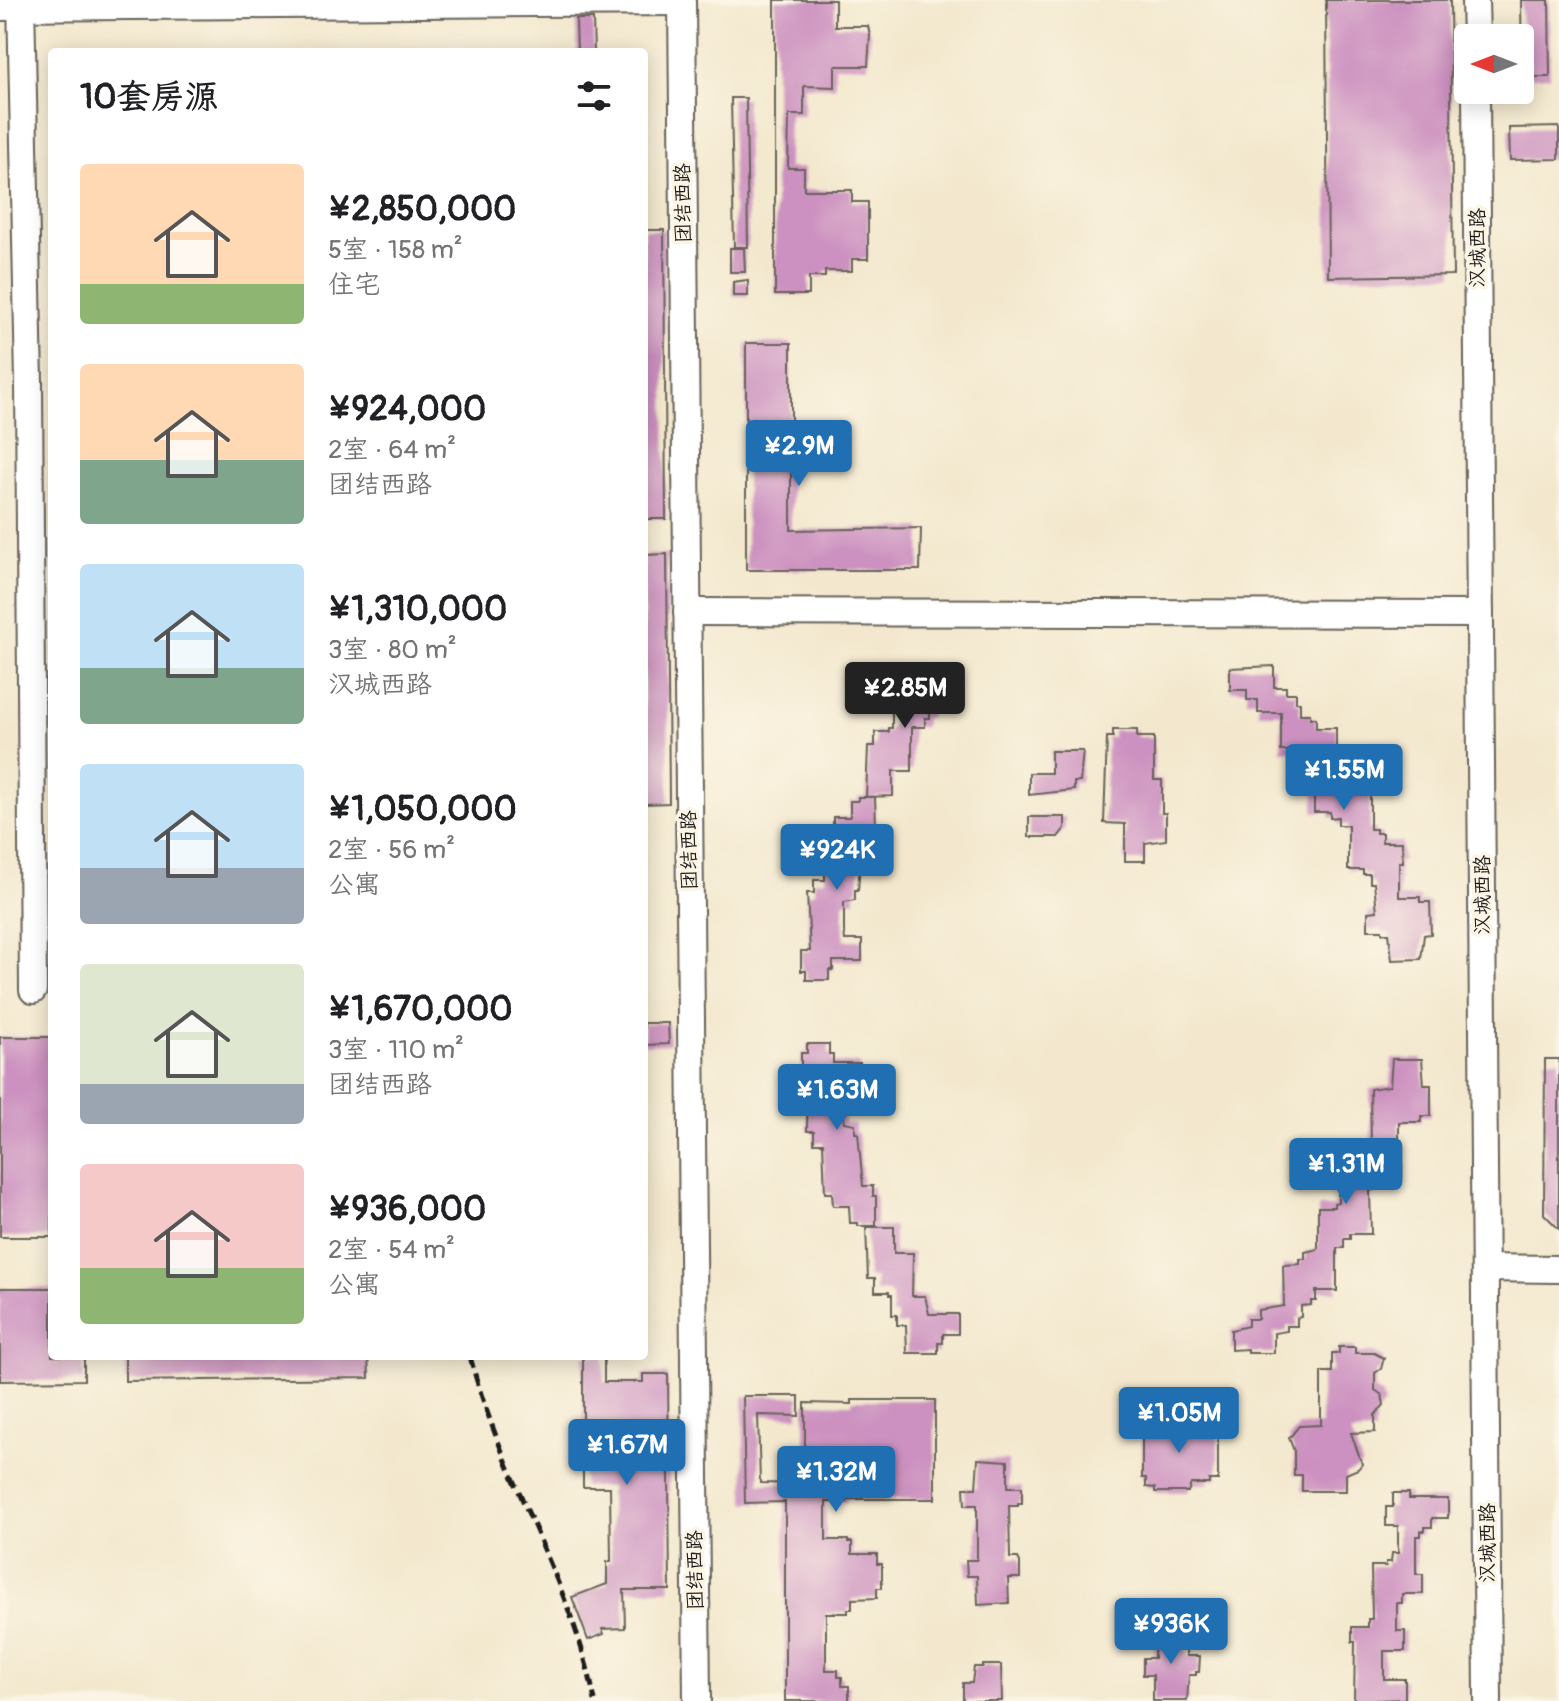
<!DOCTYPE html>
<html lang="zh">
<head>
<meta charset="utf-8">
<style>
  body { margin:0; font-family:Pangolin,"LXGW WenKai TC",sans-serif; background:#f6f6f6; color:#202124; height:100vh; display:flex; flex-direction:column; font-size:30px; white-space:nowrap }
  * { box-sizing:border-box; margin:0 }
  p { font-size:26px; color:#757577 }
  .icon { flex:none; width:44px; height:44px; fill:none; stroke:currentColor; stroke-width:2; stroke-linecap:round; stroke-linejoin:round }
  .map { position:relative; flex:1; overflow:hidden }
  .panel { position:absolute; left:48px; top:48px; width:600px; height:1312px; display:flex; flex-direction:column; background:#fff; border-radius:8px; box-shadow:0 4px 20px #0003 }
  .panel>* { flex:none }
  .needle { width:52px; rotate:270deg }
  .tools { position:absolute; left:1454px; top:24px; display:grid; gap:16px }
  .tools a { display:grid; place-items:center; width:80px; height:80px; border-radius:8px; background:#fff; box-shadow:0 4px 20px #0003; font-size:40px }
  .price { position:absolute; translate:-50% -68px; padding:0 18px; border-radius:8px; background:#1f6fb2; color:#fff; font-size:26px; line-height:52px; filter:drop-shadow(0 2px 4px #0008) }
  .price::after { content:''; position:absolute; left:50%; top:48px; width:24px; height:18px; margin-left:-12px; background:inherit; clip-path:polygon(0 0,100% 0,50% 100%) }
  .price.on { background:#222; color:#fff }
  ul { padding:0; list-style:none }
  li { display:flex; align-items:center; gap:24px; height:200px; padding:0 32px }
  li span { display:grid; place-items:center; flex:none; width:224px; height:160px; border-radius:8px; color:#555 }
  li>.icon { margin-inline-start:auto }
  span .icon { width:96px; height:96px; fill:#fffc; stroke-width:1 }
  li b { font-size:34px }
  h2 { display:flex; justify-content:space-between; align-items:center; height:96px; padding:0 32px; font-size:34px }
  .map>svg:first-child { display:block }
  .building { fill:#cc91c0 }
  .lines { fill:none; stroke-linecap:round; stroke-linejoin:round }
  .minor-casing { stroke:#67635a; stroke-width:30 }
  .minor { stroke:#fff; stroke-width:26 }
  .rail { stroke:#1c1c1c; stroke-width:5; stroke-dasharray:12 6; stroke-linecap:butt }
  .labels { text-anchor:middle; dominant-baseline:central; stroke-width:7; stroke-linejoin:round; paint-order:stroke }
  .street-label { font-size:20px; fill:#1c1c1c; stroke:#fcf5e5 }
</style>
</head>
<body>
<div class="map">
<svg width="1559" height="1701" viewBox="0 0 1559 1701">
  <rect width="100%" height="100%" fill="#fcf5e5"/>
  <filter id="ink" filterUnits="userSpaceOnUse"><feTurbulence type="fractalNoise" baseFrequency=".0125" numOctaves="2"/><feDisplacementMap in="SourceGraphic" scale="16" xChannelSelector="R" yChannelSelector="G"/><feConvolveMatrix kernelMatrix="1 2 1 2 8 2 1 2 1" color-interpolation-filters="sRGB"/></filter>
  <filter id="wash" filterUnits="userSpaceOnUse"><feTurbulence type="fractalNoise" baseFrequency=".006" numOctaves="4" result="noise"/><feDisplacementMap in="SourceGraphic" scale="32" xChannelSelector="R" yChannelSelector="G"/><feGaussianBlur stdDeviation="1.8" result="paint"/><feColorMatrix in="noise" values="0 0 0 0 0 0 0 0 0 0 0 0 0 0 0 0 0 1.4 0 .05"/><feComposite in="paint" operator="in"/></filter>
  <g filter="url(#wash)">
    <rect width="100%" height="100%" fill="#f3e8ce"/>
    <g id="blocks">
      <!-- building -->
      <g class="building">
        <path d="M775 0H835V26H868L870 35 868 66H835V87L804 86V115H789L788 168H804V190H852V202H868V259H852V271H825V277H809V295H775Z"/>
        <path d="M1326 0H1450L1453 275 1328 277Z"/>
        <path d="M1521 0H1549L1550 77H1522Z"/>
        <path d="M576 19H593L594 52H577Z"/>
        <path d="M731 98H746L748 247H734Z"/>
        <path d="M1559 127V159L1510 160 1509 128Z"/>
        <path d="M644 230H664L666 519H644Z"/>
        <path d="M730 248H744L745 272H730Z"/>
        <path d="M748 280V296H733V282Z"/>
        <path d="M746 343H791V530L921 528 920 570H746Z"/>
        <path d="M667 554 669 803 644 804V555Z"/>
        <path d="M1274 666V687H1286V693H1296V702H1300V714H1310V718H1316V728H1336V771H1343V776H1349V785L1361 786 1370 793V829H1376V833H1382V842H1402L1403 862H1399V897H1420V902H1430L1431 934 1424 935 1421 959 1392 960 1389 933H1382V930H1368V912L1377 911 1374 883H1370V874H1363V870H1348V825H1338V817L1330 818V812H1314V768H1304V760H1296V751H1281V713H1258V700H1247V690H1230V668Z"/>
        <path d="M907 670H938V681H942V690L957 689V710H930V718H925V727H912V771H893V796L866 797 868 746H875V732H889V728H892V708H897V699H906Z"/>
        <path d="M1113 730H1137V737H1154V780H1162V813H1166V840L1145 843V861H1125V824L1104 823 1107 737H1113Z"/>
        <path d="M1051 751H1083L1080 782H1074V790L1029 795V773H1051Z"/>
        <path d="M858 797H875L876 828H873V837H862L858 890H855V900L844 902V931L845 940H862V961H833V970H829V980H806V971H801V951H810L807 893H814V880H825V830H833V817H850V801H858Z"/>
        <path d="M1029 817H1065V828L1058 837H1029Z"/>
        <path d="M644 1023H668L669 1044 644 1045Z"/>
        <rect x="0" y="1037" width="52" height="200"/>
        <path d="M807 1044H829V1054H833V1063H860L861 1084H845L844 1122 855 1124V1133H858L863 1186H873V1196H876V1226H858V1223H850L849 1206H833L832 1193H825L823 1143H814V1131H807L808 1072H801V1053H807Z"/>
        <path d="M1392 1059H1422L1424 1085H1431V1116H1421V1122H1399V1157H1402V1177H1382V1187L1370 1191 1371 1234H1350V1239H1344V1248H1337V1291H1316V1301H1311V1305L1301 1306V1317L1297 1318V1326H1287V1331L1274 1333V1353H1248V1349L1231 1350V1330L1248 1326V1319H1258V1310L1284 1306 1283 1265 1300 1264V1259H1305V1252L1318 1249V1207H1334V1203L1338 1202V1194L1350 1192V1153H1366V1145H1371L1370 1089 1390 1086Z"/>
        <path d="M1545 1059H1559V1229L1544 1214Z"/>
        <path d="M866 1227H894V1253H913L912 1296H925L929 1314H958V1334H943V1343H938V1353H907L906 1325H897V1315H892V1295H889V1292H875V1278H868Z"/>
        <path d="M0 1288H52V1356H84V1380L0 1381Z"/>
        <path d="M1339 1347H1355V1353H1374L1384 1358 1381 1369 1375 1373V1390L1382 1395 1384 1405 1375 1415V1432L1351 1433 1362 1464 1358 1469 1346 1474V1491H1302V1475H1294V1451L1289 1438 1299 1426 1321 1425V1372H1332V1353H1339Z"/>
        <path d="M125 1356H368L369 1378 125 1381Z"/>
        <path d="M583 1356H604V1382H643V1374H668L670 1590H624L625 1628 602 1629 604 1634 588 1640 572 1597 607 1584V1562H611L610 1487H583Z"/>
        <path d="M743 1396H799V1416L758 1415 760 1483 805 1484V1403L852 1404V1400H935V1499H847V1502H826V1540H848V1542H852V1554H877V1564H882V1588H877V1598L852 1599V1609H848V1613H826V1670H838V1677H842V1686H849V1701H785V1502L745 1503Z"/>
        <path d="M1155 1419H1188L1191 1426 1209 1427V1430L1218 1431V1480H1209V1484H1191L1188 1492H1155V1488L1146 1487V1478H1142V1433H1146V1424H1155Z"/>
        <path d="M978 1459 1008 1461V1487H1022V1503H1018V1506H1009L1010 1558H1018L1020 1562V1578H1008L1009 1603 978 1605 977 1576H967L966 1560H977V1505H965L964 1488H976Z"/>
        <path d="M1393 1493H1409V1499H1448V1518H1432V1527H1425V1531H1421V1536H1416V1574H1423V1594H1402V1603H1397V1631H1405V1651H1384V1679H1405V1699L1354 1701 1355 1642H1352V1627H1368V1619H1372L1371 1566H1386V1562H1391L1392 1553H1398V1526H1386V1507H1393Z"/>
        <path d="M1172 1628V1630H1187L1186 1656H1200L1199 1672H1196V1675H1189L1187 1701H1153V1675H1143V1658H1154L1155 1629Z"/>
        <path d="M983 1665H1001L1002 1701H963V1683H972L974 1667H983Z"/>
      </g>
    </g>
  </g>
  <g filter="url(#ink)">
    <use href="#blocks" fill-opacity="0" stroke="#67635a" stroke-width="2"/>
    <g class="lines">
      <defs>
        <g id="minor">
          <path d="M21 0 29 382 33 990"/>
          <path d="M682 0 697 1701"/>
          <path d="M1475 0 1476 38"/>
          <path d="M0 7 682 2"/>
          <path d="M1476 90 1488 1701"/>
          <path d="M687 612 1480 614"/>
          <path d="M1485 1268 1559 1269"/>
        </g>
      </defs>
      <!-- minor casing -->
      <use href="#minor" class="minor-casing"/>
      <!-- minor -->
      <use href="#minor" class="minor"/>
      <!-- rail -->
      <path class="rail" d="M470 1356C500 1475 571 1580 595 1701"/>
    </g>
  </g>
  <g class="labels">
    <!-- street labels -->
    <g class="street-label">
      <text transform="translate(683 203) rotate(-91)">团结西路</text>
      <text transform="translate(1477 248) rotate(-90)">汉城西路</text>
      <text transform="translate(689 850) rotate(-91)">团结西路</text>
      <text transform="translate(1482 895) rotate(-90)">汉城西路</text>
      <text transform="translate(1487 1543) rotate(-90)">汉城西路</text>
      <text transform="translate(695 1570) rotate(-91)">团结西路</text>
    </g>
  </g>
</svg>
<div class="tools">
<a><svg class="needle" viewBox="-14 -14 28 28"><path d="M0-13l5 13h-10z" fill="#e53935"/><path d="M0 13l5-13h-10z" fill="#757577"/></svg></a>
</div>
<b class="price" style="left:799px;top:488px">¥2.9M</b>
<b class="price on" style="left:905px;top:730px">¥2.85M</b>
<b class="price" style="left:1344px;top:812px">¥1.55M</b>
<b class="price" style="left:837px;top:892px">¥924K</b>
<b class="price" style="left:837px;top:1132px">¥1.63M</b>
<b class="price" style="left:1346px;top:1206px">¥1.31M</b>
<b class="price" style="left:1179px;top:1455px">¥1.05M</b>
<b class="price" style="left:627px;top:1487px">¥1.67M</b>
<b class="price" style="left:836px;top:1514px">¥1.32M</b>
<b class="price" style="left:1171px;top:1666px">¥936K</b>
<section class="panel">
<h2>10套房源<svg class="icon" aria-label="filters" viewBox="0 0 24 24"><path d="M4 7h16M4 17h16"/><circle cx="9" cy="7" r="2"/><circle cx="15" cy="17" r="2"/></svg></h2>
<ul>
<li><span style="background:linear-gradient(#ffd9b3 75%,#8fb573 0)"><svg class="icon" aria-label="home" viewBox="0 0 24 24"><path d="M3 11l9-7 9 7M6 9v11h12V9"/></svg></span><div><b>¥2,850,000</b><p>5室 · 158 m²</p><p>住宅</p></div></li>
<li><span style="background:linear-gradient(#ffd9b3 60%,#7fa58c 0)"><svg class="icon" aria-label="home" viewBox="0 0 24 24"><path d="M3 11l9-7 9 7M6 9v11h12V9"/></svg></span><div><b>¥924,000</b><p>2室 · 64 m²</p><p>团结西路</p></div></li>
<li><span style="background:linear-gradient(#bfe0f5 65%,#7fa58c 0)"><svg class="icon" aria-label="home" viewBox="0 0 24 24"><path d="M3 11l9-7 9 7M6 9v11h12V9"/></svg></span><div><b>¥1,310,000</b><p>3室 · 80 m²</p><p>汉城西路</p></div></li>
<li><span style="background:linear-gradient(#bfe0f5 65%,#9aa5b1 0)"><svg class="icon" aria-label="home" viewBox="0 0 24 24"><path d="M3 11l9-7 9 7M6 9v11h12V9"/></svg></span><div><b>¥1,050,000</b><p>2室 · 56 m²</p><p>公寓</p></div></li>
<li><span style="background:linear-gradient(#dfe7d0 75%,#9aa5b1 0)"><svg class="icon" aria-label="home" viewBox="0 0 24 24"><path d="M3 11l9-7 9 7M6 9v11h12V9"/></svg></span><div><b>¥1,670,000</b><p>3室 · 110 m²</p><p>团结西路</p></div></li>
<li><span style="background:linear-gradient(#f6c9c9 65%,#8fb573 0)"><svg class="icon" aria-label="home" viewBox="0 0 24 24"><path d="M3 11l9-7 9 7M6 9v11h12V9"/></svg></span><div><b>¥936,000</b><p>2室 · 54 m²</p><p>公寓</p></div></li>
</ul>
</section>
</div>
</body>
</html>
